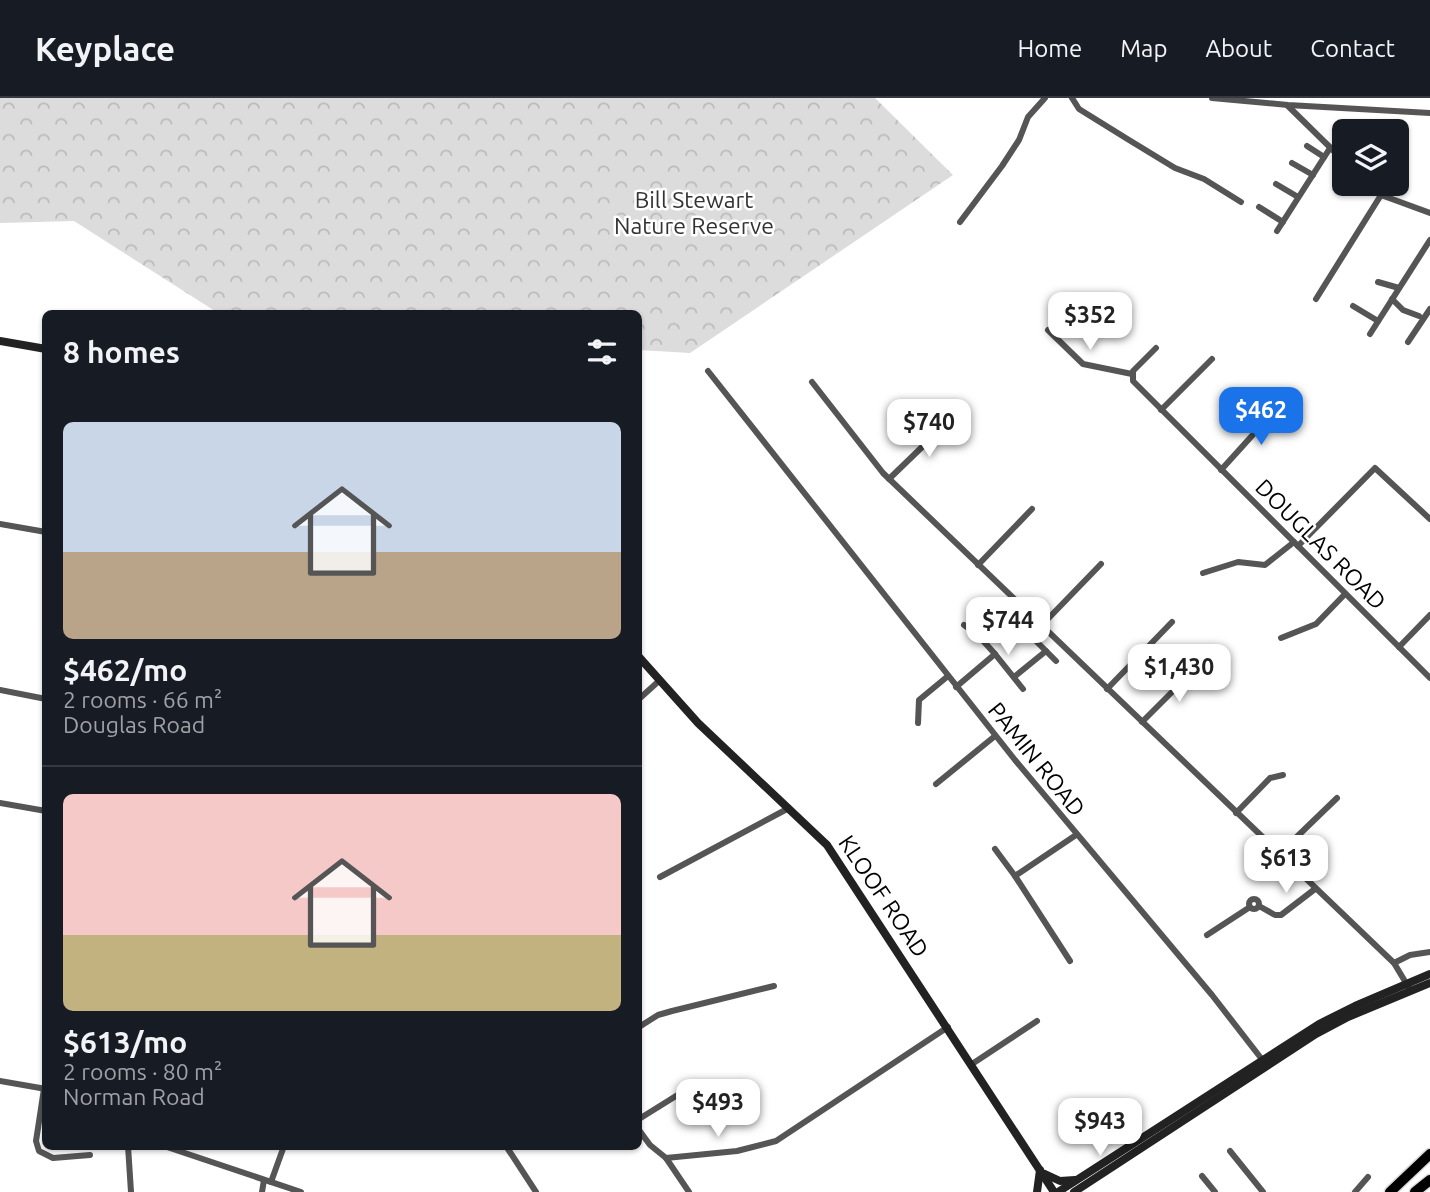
<!DOCTYPE html>
<html lang="en">
<head>
<meta charset="utf-8">
<style>
  body { margin:0; font-family:Ubuntu,sans-serif; background:#20242c; color:#f1f3f6; height:100vh; display:flex; flex-direction:column; font-size:26px; white-space:nowrap }
  * { box-sizing:border-box; margin:0 }
  p { font-size:23px; color:#9ea1a6 }
  .icon { flex:none; width:38px; height:38px; fill:none; stroke:currentColor; stroke-width:2; stroke-linecap:round; stroke-linejoin:round }
  .map { position:relative; flex:1; overflow:hidden }
  .side { position:absolute; left:42px; top:212px; width:600px; height:840px; display:flex; flex-direction:column; background:#171b24; border-radius:10px; box-shadow:0 2px 5px #0004 }
  .side>* { flex:none }
  .buttons { position:absolute; left:1332px; top:21px; display:grid; gap:14px }
  .buttons a { display:grid; place-items:center; width:77px; height:77px; border-radius:10px; background:#171b24; box-shadow:0 2px 5px #0004; font-size:35px }
  .price { position:absolute; translate:-50% -60px; padding:0 16px; border-radius:14px; background:#fff; color:#222; font-size:23px; line-height:46px; filter:drop-shadow(0 2px 4px #0008) }
  .price::after { content:''; position:absolute; left:50%; top:42px; width:21px; height:16px; margin-left:-10px; background:inherit; clip-path:polygon(0 0,100% 0,50% 100%) }
  .price.active { background:#1a73e8; color:#fff }
  ul { padding:0; list-style:none }
  li { display:grid; align-content:center; gap:14px; height:371px; padding:0 21px }
  li+li { border-top:2px solid #363941 }
  li span { display:grid; place-items:center; height:217px; border-radius:10px; color:#555 }
  li>.icon { margin-inline-start:auto }
  span .icon { width:126px; height:126px; fill:#fffc; stroke-width:1 }
  li b { font-size:30px }
  h2 { display:flex; justify-content:space-between; align-items:center; height:84px; padding:0 21px; font-size:30px }
  header { display:flex; align-items:center; gap:42px; box-sizing:border-box; height:98px; padding:0 35px; background:#171b24; border-bottom:2px solid #363941 }
  header strong { font-size:33px }
  nav { display:flex; gap:38px; margin-inline-start:auto; font-size:24px }
  .map>svg:first-child { display:block }
  .park { fill:url(#park-crowns) }
  .lines { fill:none; stroke-linecap:round; stroke-linejoin:round }
  .motorway-casing { stroke:#dbdbdb; stroke-width:13 }
  .minor { stroke:#555; stroke-width:6 }
  .secondary { stroke:#222; stroke-width:8 }
  .motorway { stroke:#000; stroke-width:10 }
  .labels { text-anchor:middle; dominant-baseline:central; stroke-width:5; stroke-linejoin:round; paint-order:stroke }
  .park-label { font-size:23px; fill:#333; stroke:#fff }
  .street-label { font-size:23px; fill:#000; stroke:#fff }
</style>
</head>
<body>
<header>
<strong>Keyplace</strong>
<nav><a>Home</a><a>Map</a><a>About</a><a>Contact</a></nav>
</header>
<div class="map">
<svg width="1430" height="1094" viewBox="0 0 1430 1094">
  <defs>
    <pattern id="park-crowns" width="20" height="18" patternUnits="userSpaceOnUse" patternTransform="scale(1.75)"><rect width="20" height="18" fill="#dcdcdc"/><path d="M2 6a3 3 0 1 1 6 0M12 15a3 3 0 1 1 6 0" fill="none" stroke="#bbb"/></pattern>
  </defs>
  <rect width="100%" height="100%" fill="#fff"/>
  <!-- park -->
  <path class="park" d="M0 0H875L953 77 690 255 639 252V215H218L74 123 0 125Z"/>
  <g class="lines">
    <defs>
      <g id="motorway">
        <path d="M1390 1094 1430 1056"/>
        <path d="M1415 1094 1430 1082"/>
      </g>
    </defs>
    <!-- motorway casing -->
    <use href="#motorway" class="motorway-casing"/>
    <!-- minor -->
    <g class="minor">
      <path d="M1072 0 1079 11 1129 42 1175 70 1204 81 1241 104"/>
      <path d="M1212 0 1288 7 1430 15"/>
      <path d="M1288 8 1344 63"/>
      <path d="M1307 48 1324 59"/>
      <path d="M1292 65 1313 77"/>
      <path d="M1276 86 1298 99"/>
      <path d="M1368 86 1381 97 1430 115"/>
      <path d="M1259 109 1283 124"/>
      <path d="M960 124 1002 68 1019 42 1028 19 1045 0"/>
      <path d="M1277 133 1330 50"/>
      <path d="M1378 184 1399 190"/>
      <path d="M1316 201 1381 97"/>
      <path d="M1392 201 1403 212 1419 218"/>
      <path d="M1353 208 1378 223"/>
      <path d="M1048 232 1083 266 1132 276"/>
      <path d="M1370 236 1430 142"/>
      <path d="M1408 244 1430 211"/>
      <path d="M1156 250 1133 273V283L1430 580"/>
      <path d="M708 273 1015 662 1212 897 1264 964"/>
      <path d="M812 284 883 375 1394 865 1409 890"/>
      <path d="M1161 312 1212 261"/>
      <path d="M1221 372 1259 330 1276 305"/>
      <path d="M889 381 951 321"/>
      <path d="M0 426 46 434"/>
      <path d="M1298 448 1375 370 1430 421"/>
      <path d="M978 467 1032 411"/>
      <path d="M1203 475 1238 464 1265 467 1294 444"/>
      <path d="M1041 528 1101 466"/>
      <path d="M977 536 1002 514 1014 521"/>
      <path d="M1281 540 1316 526 1345 496"/>
      <path d="M1399 549 1430 517"/>
      <path d="M1046 553 1056 563"/>
      <path d="M995 556 1023 591"/>
      <path d="M1014 579 1046 553 1036 543"/>
      <path d="M956 589 995 556 977 536 964 527"/>
      <path d="M1107 591 1172 524"/>
      <path d="M0 592 46 601"/>
      <path d="M639 601 660 582"/>
      <path d="M1142 624 1198 568"/>
      <path d="M918 625 919 602 948 578"/>
      <path d="M936 686 995 638"/>
      <path d="M0 705 46 713"/>
      <path d="M1236 715 1270 680 1283 677"/>
      <path d="M995 751 1015 778"/>
      <path d="M1279 756 1337 700"/>
      <path d="M660 779 789 710"/>
      <circle cx="1254" cy="806" r="5"/>
      <path d="M1259 808 1275 817H1281L1315 791"/>
      <path d="M1207 837 1250 809"/>
      <path d="M1070 863 1015 778 1076 737"/>
      <path d="M1394 865 1410 857 1430 854"/>
      <path d="M639 929 658 917 672 913 774 888"/>
      <path d="M972 966 1037 923"/>
      <path d="M0 983 46 991"/>
      <path d="M44 991 36 1043 39 1053 53 1060 90 1057"/>
      <path d="M639 1021 692 988"/>
      <path d="M639 1032 650 1047 666 1060 689 1094"/>
      <path d="M128 1048 131 1094"/>
      <path d="M164 1048 301 1094"/>
      <path d="M506 1048 536 1094"/>
      <path d="M1230 1053 1263 1094"/>
      <path d="M666 1060 737 1053 776 1043 948 929"/>
      <path d="M1202 1078 1215 1094"/>
      <path d="M271 1084 284 1048"/>
      <path d="M262 1094 264 1082"/>
      <path d="M1355 1094 1368 1079"/>
    </g>
    <!-- secondary -->
    <g class="secondary">
      <path d="M0 243 46 251"/>
      <path d="M639 559 698 625 827 747 1054 1094"/>
      <path d="M1045 1076 1060 1083 1075 1082"/>
      <path d="M1037 1094 1040 1072"/>
      <path d="M1058 1094 1319 926 1355 908 1430 876"/>
      <path d="M1074 1094 1316 936 1348 919 1430 885"/>
    </g>
    <!-- motorway -->
    <use href="#motorway" class="motorway"/>
  </g>
  <g class="labels">
    <!-- park labels -->
    <g class="park-label">
      <text x="694" y="101">Bill Stewart<tspan x="694" dy="26">Nature Reserve</tspan></text>
    </g>
    <!-- street labels -->
    <g class="street-label">
      <text transform="translate(1321 446) rotate(45)">DOUGLAS ROAD</text>
      <text transform="translate(1037 661) rotate(51)">PAMIN ROAD</text>
      <text transform="translate(884 798) rotate(56)">KLOOF ROAD</text>
    </g>
  </g>
</svg>
<div class="buttons">
<a><svg class="icon" aria-label="layers" viewBox="0 0 24 24"><path d="M12 4l9 5-9 5-9-5zM3 14l9 5 9-5"/></svg></a>
</div>
<b class="price" style="left:1090px;top:254px">$352</b>
<b class="price active" style="left:1261px;top:349px">$462</b>
<b class="price" style="left:929px;top:361px">$740</b>
<b class="price" style="left:1008px;top:559px">$744</b>
<b class="price" style="left:1179px;top:606px">$1,430</b>
<b class="price" style="left:1286px;top:797px">$613</b>
<b class="price" style="left:718px;top:1041px">$493</b>
<b class="price" style="left:1100px;top:1060px">$943</b>
<section class="side">
<h2>8 homes<svg class="icon" aria-label="filters" viewBox="0 0 24 24"><path d="M4 7h16M4 17h16"/><circle cx="9" cy="7" r="2"/><circle cx="15" cy="17" r="2"/></svg></h2>
<ul>
<li><span style="background:linear-gradient(#c9d6e8 60%,#b9a48a 0)"><svg class="icon" aria-label="home" viewBox="0 0 24 24"><path d="M3 11l9-7 9 7M6 9v11h12V9"/></svg></span><div><b>$462/mo</b><p>2 rooms · 66 m²</p><p>Douglas Road</p></div></li>
<li><span style="background:linear-gradient(#f6c9c9 65%,#c2b280 0)"><svg class="icon" aria-label="home" viewBox="0 0 24 24"><path d="M3 11l9-7 9 7M6 9v11h12V9"/></svg></span><div><b>$613/mo</b><p>2 rooms · 80 m²</p><p>Norman Road</p></div></li>
</ul>
</section>
</div>
</body>
</html>
